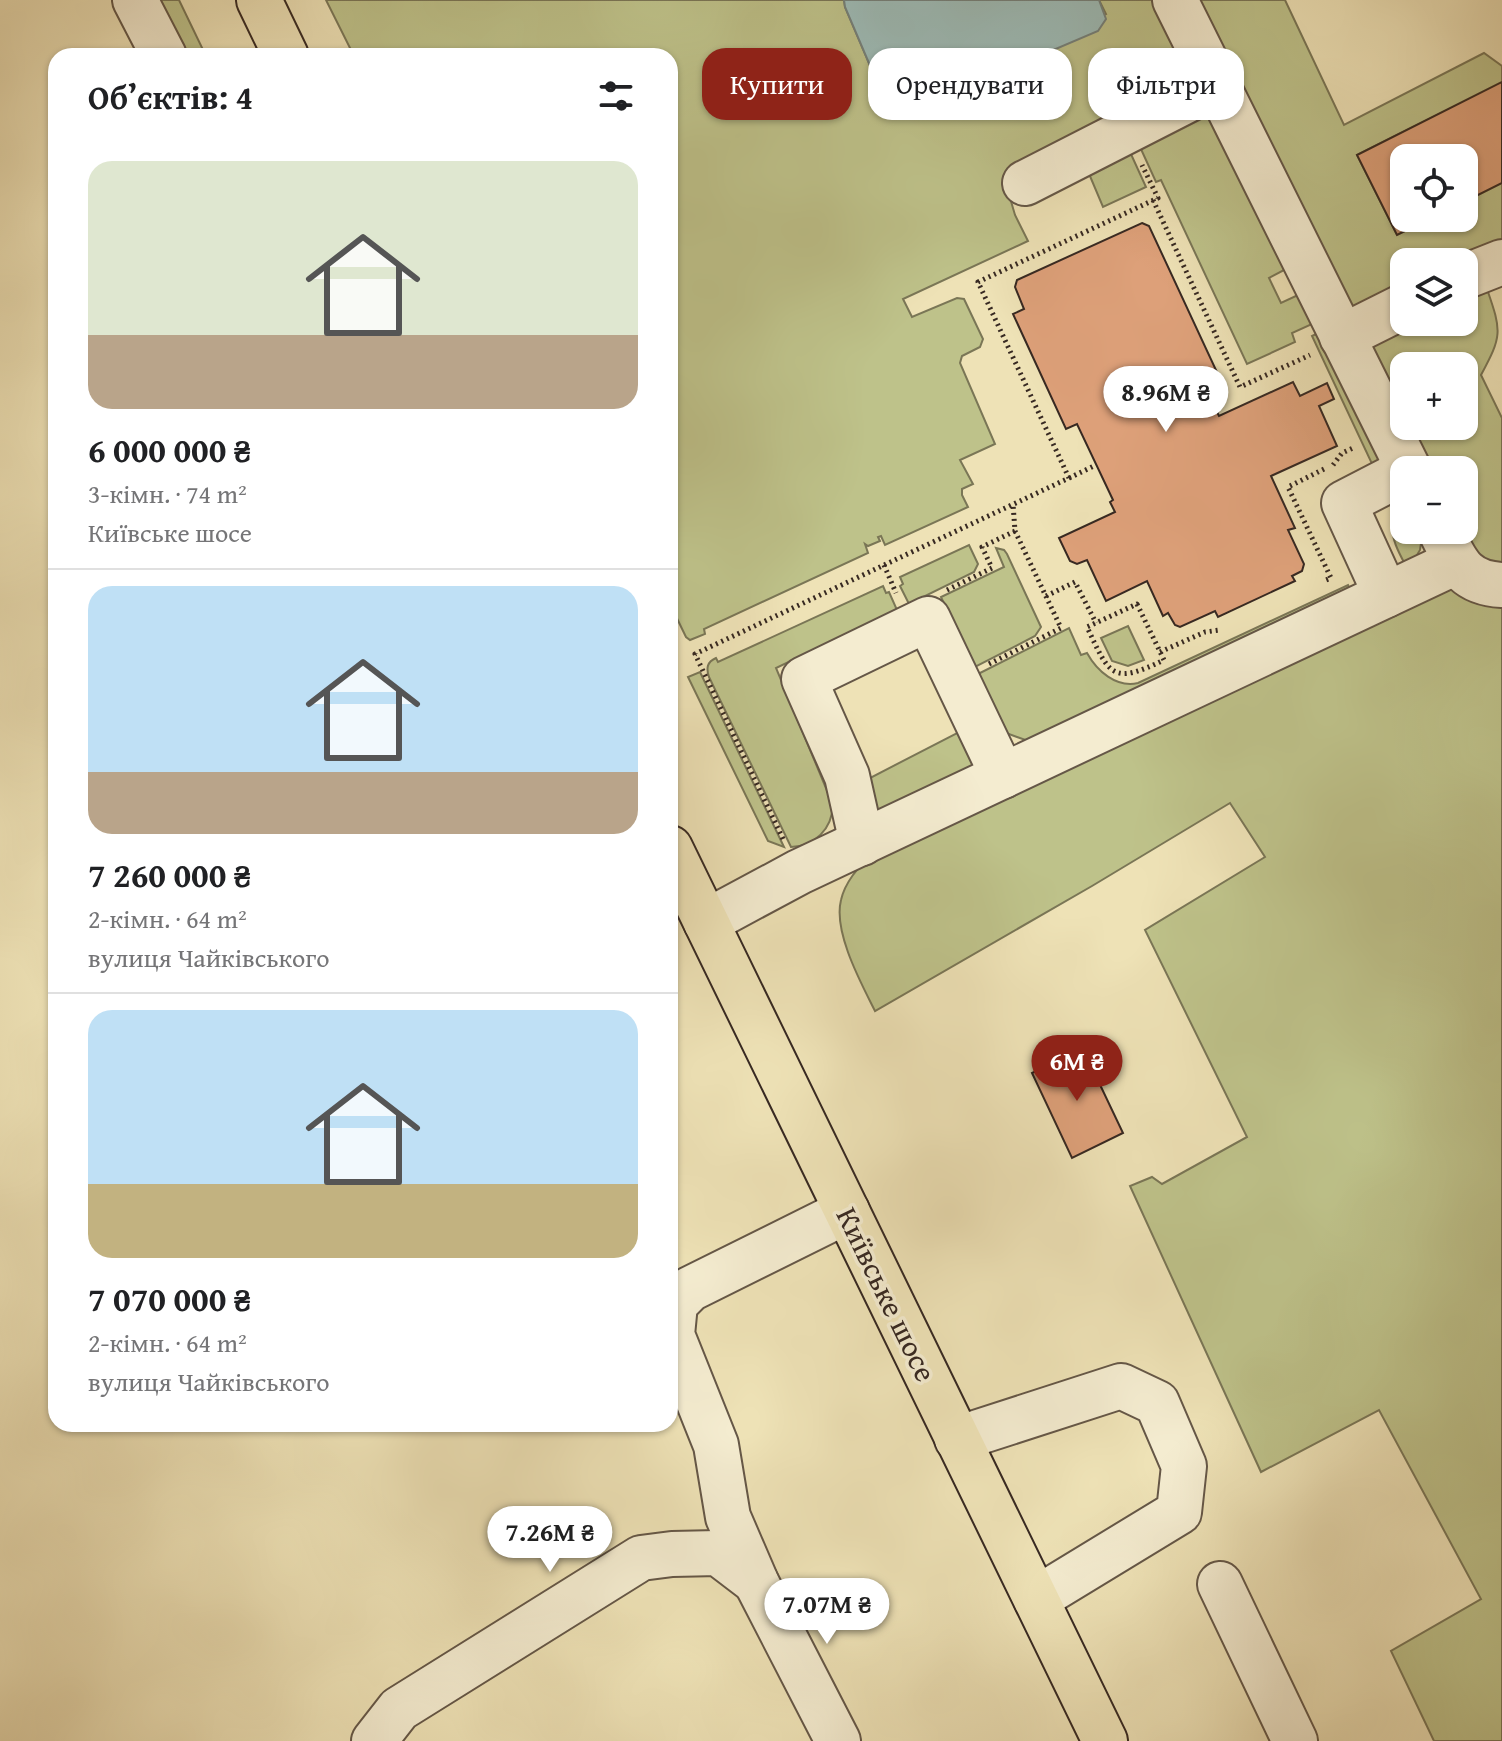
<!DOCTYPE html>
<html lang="uk">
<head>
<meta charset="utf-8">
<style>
  body { margin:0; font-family:"Gentium Book Plus",serif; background:#f6f6f6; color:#202124; height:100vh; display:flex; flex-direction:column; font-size:30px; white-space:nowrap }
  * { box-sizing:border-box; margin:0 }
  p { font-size:26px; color:#757577 }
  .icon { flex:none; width:44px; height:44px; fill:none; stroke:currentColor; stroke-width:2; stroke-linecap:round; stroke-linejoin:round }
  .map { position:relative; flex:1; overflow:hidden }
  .panel { position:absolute; left:48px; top:48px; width:630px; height:1384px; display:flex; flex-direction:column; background:#fff; border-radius:24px; box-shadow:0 2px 6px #0004 }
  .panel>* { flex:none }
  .guide { position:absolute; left:702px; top:48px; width:680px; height:72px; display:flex; gap:16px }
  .fabs { position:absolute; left:1390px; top:144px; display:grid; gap:16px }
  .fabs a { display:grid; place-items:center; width:88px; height:88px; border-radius:16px; background:#fff; box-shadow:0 2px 6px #0004; font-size:40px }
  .price { position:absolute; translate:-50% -68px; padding:0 18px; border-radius:28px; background:#fff; color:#222; font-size:26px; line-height:52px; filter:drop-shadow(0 2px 4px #0008) }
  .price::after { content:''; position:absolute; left:50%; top:48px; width:24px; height:18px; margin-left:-12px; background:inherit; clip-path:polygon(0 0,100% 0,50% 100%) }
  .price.on { background:#8f2418; color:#fff }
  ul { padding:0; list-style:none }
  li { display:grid; align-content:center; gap:16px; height:424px; padding:0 40px }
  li+li { border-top:2px solid #e0e0e0 }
  li span { display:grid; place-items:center; height:248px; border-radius:24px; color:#555 }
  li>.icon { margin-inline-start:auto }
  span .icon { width:144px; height:144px; fill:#fffc; stroke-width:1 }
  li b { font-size:34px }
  h2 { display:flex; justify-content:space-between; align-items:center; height:96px; padding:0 40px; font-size:34px }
  .tag { padding:0 28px; border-radius:24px; background:#fff; box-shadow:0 2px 6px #0004; font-size:28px; line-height:72px }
  .tag.on { background:#8f2418; color:#fff }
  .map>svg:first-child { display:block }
  .green { fill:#bec28a; stroke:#7a7656; stroke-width:2; fill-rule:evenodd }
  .water { fill:#9dbcb8; stroke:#74817c; stroke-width:2 }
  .building { fill:#dda079; stroke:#372922; stroke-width:2 }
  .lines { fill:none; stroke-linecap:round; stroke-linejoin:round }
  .minor-casing { stroke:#655747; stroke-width:48 }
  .major-casing { stroke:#372922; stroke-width:48 }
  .path { stroke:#372922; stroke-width:5; stroke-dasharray:2 4; stroke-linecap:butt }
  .minor { stroke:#f4ecd0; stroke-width:44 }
  .major { stroke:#eee2b6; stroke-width:44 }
  .labels { text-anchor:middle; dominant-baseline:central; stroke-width:7; stroke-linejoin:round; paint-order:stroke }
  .street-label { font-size:30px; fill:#372922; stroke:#f4ecd0 }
</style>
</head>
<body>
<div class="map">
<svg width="1502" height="1741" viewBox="0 0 1502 1741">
  <rect width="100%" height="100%" fill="#eee2b6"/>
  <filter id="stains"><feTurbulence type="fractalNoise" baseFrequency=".0025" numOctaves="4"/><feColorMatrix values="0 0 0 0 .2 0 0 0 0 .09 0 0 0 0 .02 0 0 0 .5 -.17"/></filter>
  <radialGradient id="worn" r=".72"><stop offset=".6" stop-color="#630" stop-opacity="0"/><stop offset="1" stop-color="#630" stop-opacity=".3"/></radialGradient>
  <!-- green -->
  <g class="green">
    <path d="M150 0H179L206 56H178Z"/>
    <path d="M326 0H844L845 7 889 110 893 115 1106 14 1099 0H1163L1192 77 1008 191 1015 215 1028 241 903 299 912 317 957 298 964 299 983 339 980 347 962 356 960 363 995 444 960 460 973 484 962 489V495L968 507 885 545 881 536 878 537 880 541 868 546 865 544 868 553 704 629 705 634 690 640 686 637 670 604V595L675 592 670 577V56H354Z"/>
    <path d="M1186 0H1285L1344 125 1484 53 1502 66V82L1357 155 1397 235 1431 218H1464V202L1502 183V255L1464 262H1404V298L1375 312 1345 308Z"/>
    <path d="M1208 111 1286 269 1269 278 1281 303 1298 295 1321 320 1292 333 1295 342 1247 364 1161 180 1156 182 1135 136Z"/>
    <path d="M1125 141 1146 187 1103 207 1087 169Z"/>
    <path d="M1464 283 1487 289C1502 332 1502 336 1481 375L1502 418V579L1485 577 1464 530V470H1421L1367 345 1404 322H1464ZM1404 366H1464V426H1404Z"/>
    <path d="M1326 329 1387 454 1373 466 1312 336Z"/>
    <path d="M1404 493V530H1423L1420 550 1408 570C1391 538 1385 527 1404 493Z"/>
    <path d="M969 545 978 564 974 572 909 604 900 586 903 584 900 577Z"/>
    <path d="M996 548 1004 550 1007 554 1041 627 1035 636 973 668 941 597 1004 567Z"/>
    <path d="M1348 585 1354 599 1031 742 1006 733 976 675 1069 628 1081 655 1087 653C1097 671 1116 688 1138 683Z"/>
    <path d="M883 586 886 593 889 592 897 610 776 668 833 805C832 829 815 846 791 847L709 677C706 668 707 662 716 658L718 662Z"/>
    <path d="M1429 586 1502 594V1741H1434L1391 1651 1481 1599 1379 1410 1261 1472 1130 1186 1152 1177 1162 1184 1247 1137 1145 930 1265 857 1230 803 1092 886 875 1011C861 983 833 932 841 900 845 882 858 868 871 854Z"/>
    <path d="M1128 626 1144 660 1128 666 1112 661 1101 638Z"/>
    <path d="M700 672 784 847 768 841 688 677Z"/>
    <path d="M961 731 981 773 877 812 870 778Z"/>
  </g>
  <!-- water -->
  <path class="water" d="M844 0H1099L1106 19 1098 31 898 116 889 110 845 7Z"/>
  <!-- building -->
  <g class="building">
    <path d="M1502 82V183L1464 202V158H1404V218H1431L1397 235 1357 155Z"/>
    <path d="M1142 223 1149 226 1222 383 1219 391 1209 396 1219 416 1293 382 1300 396 1327 383 1334 399 1319 406 1337 446 1271 476 1295 528 1288 530 1304 564 1302 571 1292 576 1295 581 1218 617 1215 611 1180 627 1175 625 1168 613 1163 616 1147 581 1106 601 1087 560 1077 564 1070 561 1059 538 1115 512 1110 502 1113 500 1077 424 1066 429 1013 314 1024 309 1015 287 1017 280Z"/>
    <path d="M1083 1049 1123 1133 1072 1158 1032 1073Z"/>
  </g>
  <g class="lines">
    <defs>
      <g id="minor">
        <path d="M135 0 164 56"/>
        <path d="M1175 0 1409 470"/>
        <path d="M1025 183 1217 85"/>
        <path d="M1464 277 1502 262"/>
        <path d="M1342 337 1404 306"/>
        <path d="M1440 530C1456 561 1462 583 1502 585"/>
        <path d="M1386 595 1344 503 1404 472"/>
        <path d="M862 843 847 776 804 679 928 619 1003 776"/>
        <path d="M706 922 799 872 1456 562"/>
        <path d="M957 1439 1121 1386 1157 1403 1184 1466 1179 1512 1036 1599"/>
        <path d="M1220 1584 1295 1741"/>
        <path d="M374 1741 399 1709 641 1558 672 1554 718 1553 756 1582"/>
        <path d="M838 1741 756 1582 728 1517 716 1445 672 1335 675 1304 690 1289 847 1211"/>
      </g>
      <g id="major">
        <path d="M259 0 286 56"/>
        <path d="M670 848 1105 1741"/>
      </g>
    </defs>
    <!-- minor casing -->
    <use href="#minor" class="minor-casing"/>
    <!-- major casing -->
    <use href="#major" class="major-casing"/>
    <!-- path -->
    <g class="path">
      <path d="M1153 200 1240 387 1310 355"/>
      <path d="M1333 465 1342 453 1353 448"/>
      <path d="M1324 469 1288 487 1331 578 1326 580"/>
      <path d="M1069 478 1096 465"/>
      <path d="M884 565 896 593"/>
      <path d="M947 590 992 568 982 547 1015 531"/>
      <path d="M1046 596 1075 582 1096 623"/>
      <path d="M1137 604 1164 660C1112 685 1110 676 1087 627Z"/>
      <path d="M1160 652 1205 632 1220 630"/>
      <path d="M989 664 1061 628 1015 531 1013 504"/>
      <path d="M783 839 695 654 1069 478 978 282 1158 198 1142 165"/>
    </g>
    <!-- minor -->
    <use href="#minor" class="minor"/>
    <!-- major -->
    <use href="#major" class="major"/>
  </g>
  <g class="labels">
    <!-- street labels -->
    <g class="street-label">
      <text transform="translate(887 1294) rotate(64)">Київське шосе</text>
    </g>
  </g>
  <rect width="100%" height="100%" filter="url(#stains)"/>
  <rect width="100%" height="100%" fill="url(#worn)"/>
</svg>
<div class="fabs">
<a><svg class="icon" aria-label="locate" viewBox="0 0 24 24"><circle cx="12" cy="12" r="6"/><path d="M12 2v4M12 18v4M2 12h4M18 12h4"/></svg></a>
<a><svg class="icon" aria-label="layers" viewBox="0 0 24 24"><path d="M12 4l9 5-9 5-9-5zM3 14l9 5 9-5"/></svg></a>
<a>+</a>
<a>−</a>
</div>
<b class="price" style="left:1166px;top:434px">8.96M ₴</b>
<b class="price on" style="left:1077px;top:1103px">6M ₴</b>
<b class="price" style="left:550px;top:1574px">7.26M ₴</b>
<b class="price" style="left:827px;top:1646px">7.07M ₴</b>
<div class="guide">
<a class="tag on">Купити</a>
<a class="tag">Орендувати</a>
<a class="tag">Фільтри</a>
</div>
<section class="panel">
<h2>Об’єктів: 4<svg class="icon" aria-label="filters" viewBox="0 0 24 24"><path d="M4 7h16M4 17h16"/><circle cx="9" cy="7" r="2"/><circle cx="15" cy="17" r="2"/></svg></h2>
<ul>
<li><span style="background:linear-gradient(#dfe7d0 70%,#b9a48a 0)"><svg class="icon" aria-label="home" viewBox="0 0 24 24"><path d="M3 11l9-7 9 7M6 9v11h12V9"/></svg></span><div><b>6 000 000 ₴</b><p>3-кімн. · 74 m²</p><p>Київське шосе</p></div></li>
<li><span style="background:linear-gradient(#bfe0f5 75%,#b9a48a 0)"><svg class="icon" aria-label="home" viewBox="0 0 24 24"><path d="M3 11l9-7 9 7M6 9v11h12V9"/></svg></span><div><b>7 260 000 ₴</b><p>2-кімн. · 64 m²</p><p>вулиця Чайківського</p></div></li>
<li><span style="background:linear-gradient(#bfe0f5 70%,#c2b280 0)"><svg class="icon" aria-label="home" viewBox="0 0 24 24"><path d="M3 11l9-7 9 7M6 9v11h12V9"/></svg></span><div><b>7 070 000 ₴</b><p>2-кімн. · 64 m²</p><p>вулиця Чайківського</p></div></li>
</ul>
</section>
</div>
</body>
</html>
